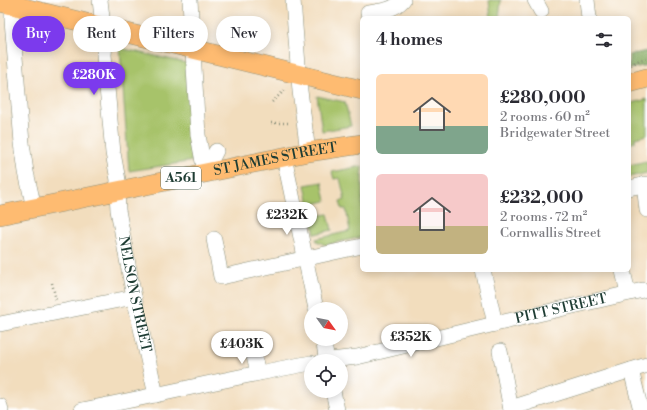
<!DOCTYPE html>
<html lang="en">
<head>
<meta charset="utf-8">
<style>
  body { margin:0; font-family:"Libre Bodoni",serif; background:#f7f7f7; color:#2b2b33; height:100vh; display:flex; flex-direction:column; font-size:15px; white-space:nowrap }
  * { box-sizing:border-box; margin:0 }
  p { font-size:13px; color:#7c7c81 }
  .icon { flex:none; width:22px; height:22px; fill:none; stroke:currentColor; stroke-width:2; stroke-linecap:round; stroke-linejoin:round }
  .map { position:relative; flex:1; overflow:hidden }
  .details { position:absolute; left:360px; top:16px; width:271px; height:256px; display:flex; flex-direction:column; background:#fff; border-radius:6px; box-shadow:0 2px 10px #0003 }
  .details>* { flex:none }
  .banner { position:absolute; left:12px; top:16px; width:288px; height:36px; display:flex; gap:8px }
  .needle { width:26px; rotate:123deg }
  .buttons { position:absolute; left:304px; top:302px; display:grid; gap:8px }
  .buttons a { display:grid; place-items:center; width:44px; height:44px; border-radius:50%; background:#fff; box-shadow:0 2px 10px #0003; font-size:20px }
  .price { position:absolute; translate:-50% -34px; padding:0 9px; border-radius:14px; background:#fff; color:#222; font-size:13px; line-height:26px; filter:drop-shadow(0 1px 2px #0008) }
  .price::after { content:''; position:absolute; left:50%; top:24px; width:12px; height:9px; margin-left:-6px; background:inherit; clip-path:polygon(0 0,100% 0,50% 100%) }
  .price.on { background:#7c3aed; color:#fff }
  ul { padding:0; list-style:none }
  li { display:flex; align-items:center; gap:12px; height:100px; padding:0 16px }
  li span { display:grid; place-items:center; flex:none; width:112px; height:80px; border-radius:6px; color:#555 }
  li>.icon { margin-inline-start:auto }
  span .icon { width:48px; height:48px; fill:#fffc; stroke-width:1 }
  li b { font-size:17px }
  h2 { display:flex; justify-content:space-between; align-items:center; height:48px; padding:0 16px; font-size:17px }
  .pill { padding:0 14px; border-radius:18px; background:#fff; box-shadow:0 2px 10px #0003; font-size:14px; line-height:36px }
  .pill.on { background:#7c3aed; color:#fff }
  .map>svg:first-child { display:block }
  .green { fill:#a7c36a; stroke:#63804f }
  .forest { fill:#85a95e; stroke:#527349 }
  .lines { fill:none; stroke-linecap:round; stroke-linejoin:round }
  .minor-casing { stroke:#888d78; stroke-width:16 }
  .major-casing { stroke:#888d78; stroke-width:20 }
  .path { stroke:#888d78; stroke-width:2.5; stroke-dasharray:1 3; stroke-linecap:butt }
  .minor { stroke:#fff; stroke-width:15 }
  .major { stroke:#febb71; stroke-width:19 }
  .labels { text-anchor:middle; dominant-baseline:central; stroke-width:3; stroke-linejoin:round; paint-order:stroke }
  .shield { fill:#fff; stroke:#627771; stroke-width:1 }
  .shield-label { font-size:13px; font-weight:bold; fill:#1f3d34 }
  .street-label { font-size:14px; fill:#1f3d34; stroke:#fff }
</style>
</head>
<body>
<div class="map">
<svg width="647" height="410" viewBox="0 0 647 410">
  <rect width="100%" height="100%" fill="#fff"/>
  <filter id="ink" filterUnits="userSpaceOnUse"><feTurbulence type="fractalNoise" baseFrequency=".025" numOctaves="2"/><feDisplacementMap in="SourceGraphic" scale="8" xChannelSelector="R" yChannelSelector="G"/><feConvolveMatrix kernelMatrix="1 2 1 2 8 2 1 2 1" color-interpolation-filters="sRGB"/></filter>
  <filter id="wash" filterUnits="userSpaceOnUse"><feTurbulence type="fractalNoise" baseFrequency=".012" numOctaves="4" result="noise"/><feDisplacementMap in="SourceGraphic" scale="16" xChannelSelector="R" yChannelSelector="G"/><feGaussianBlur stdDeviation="0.9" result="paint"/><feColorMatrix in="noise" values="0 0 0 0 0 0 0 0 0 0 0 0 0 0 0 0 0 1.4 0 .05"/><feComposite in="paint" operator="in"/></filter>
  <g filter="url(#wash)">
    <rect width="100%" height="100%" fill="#f2ddbd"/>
    <!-- green -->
    <g class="green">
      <path d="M489 0H501L499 18H491Z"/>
      <path d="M120 48 186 63 190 133 193 161 129 171Z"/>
      <path d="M317 96 345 102 351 126 322 131Z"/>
      <path d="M647 99V135L635 138V142L629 144V104Z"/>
      <path d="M647 161V173L629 177V165Z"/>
      <path d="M362 166V237L325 245 317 241 316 239 350 231 346 209H342L340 201 345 200 340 178 334 179 332 172Z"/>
      <path d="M322 182 326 201 309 205 305 185Z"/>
      <path d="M328 214 332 230 315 234 311 217Z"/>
    </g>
    <!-- forest -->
    <path class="forest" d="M647 51V65L629 69V55Z"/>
  </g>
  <g filter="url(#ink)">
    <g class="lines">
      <defs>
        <g id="minor">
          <path d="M12 0V20L22 143 26 172 34 208"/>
          <path id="s1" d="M100 0 105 43 104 55 113 153 118 180 117 192 118 210 134 297 156 395"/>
          <path d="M190 0 198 135 205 173"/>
          <path d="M293 0 300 91 308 152"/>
          <path d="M535 0 541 11"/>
          <path d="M587 0 589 18"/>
          <path d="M368 13C382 11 394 10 403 0"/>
          <path d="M284 157 316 309"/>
          <path d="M205 173 216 151"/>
          <path d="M644 184 647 210"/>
          <path d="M629 188 647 184"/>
          <path d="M214 239 221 277 362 246"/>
          <path d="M483 270 495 324"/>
          <path d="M623 271 628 293"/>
          <path d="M0 324 134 297"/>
          <path d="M323 339 327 361"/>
          <path d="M500 351 511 410"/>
          <path d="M253 352 258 373"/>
          <path id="s2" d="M322 361 357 357 495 324 643 290"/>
          <path d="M631 370 641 410"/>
          <path d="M333 391 337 410"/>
          <path d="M0 406 1 410"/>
          <path d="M511 408 647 365"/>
          <path d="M82 410C159 395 234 377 311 363"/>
        </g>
        <g id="major">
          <path d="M0 2 362 90"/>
          <path d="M629 83 647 78"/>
          <path id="s3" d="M0 215 308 152 362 144"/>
        </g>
      </defs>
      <!-- minor casing -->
      <use href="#minor" class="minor-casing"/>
      <!-- major casing -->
      <use href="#major" class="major-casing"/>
      <!-- path -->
      <g class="path">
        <path d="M631 65 639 60 647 58"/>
        <path d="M272 102 286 89"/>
        <path d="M271 123H291"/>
        <path d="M52 283 56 300"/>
      </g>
      <!-- minor -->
      <use href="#minor" class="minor"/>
      <!-- major -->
      <use href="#major" class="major"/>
    </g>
  </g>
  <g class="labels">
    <!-- shield labels -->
    <rect class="shield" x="161" y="167" width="40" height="22" rx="3"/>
    <g class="shield-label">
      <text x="181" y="178">A561</text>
    </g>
    <!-- street labels -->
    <g class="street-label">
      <text stroke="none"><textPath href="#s3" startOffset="281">ST JAMES STREET</textPath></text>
      <text stroke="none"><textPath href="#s1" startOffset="297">NELSON STREET</textPath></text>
      <text stroke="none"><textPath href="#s2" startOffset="245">PITT STREET</textPath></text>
    </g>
  </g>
</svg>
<div class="buttons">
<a><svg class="needle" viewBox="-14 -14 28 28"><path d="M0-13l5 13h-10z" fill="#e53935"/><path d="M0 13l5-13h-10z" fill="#7c7c81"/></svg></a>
<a><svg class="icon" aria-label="locate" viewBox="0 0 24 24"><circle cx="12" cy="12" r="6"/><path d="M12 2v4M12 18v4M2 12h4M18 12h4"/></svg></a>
</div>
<b class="price on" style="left:94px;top:96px">£280K</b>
<b class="price" style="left:287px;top:236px">£232K</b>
<b class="price" style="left:411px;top:358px">£352K</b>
<b class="price" style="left:242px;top:365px">£403K</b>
<div class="banner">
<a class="pill on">Buy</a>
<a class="pill">Rent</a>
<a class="pill">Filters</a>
<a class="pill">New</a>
</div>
<section class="details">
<h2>4 homes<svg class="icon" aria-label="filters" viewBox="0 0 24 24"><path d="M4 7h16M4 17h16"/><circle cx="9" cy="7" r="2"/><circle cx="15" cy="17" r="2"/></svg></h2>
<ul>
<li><span style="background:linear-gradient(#ffd9b3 65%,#7fa58c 0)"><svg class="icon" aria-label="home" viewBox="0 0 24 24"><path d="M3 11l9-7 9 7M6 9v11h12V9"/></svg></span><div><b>£280,000</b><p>2 rooms · 60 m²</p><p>Bridgewater Street</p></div></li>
<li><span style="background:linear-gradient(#f6c9c9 65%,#c2b280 0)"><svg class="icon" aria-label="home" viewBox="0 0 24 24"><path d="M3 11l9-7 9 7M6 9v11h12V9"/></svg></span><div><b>£232,000</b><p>2 rooms · 72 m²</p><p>Cornwallis Street</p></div></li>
</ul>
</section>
</div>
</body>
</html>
